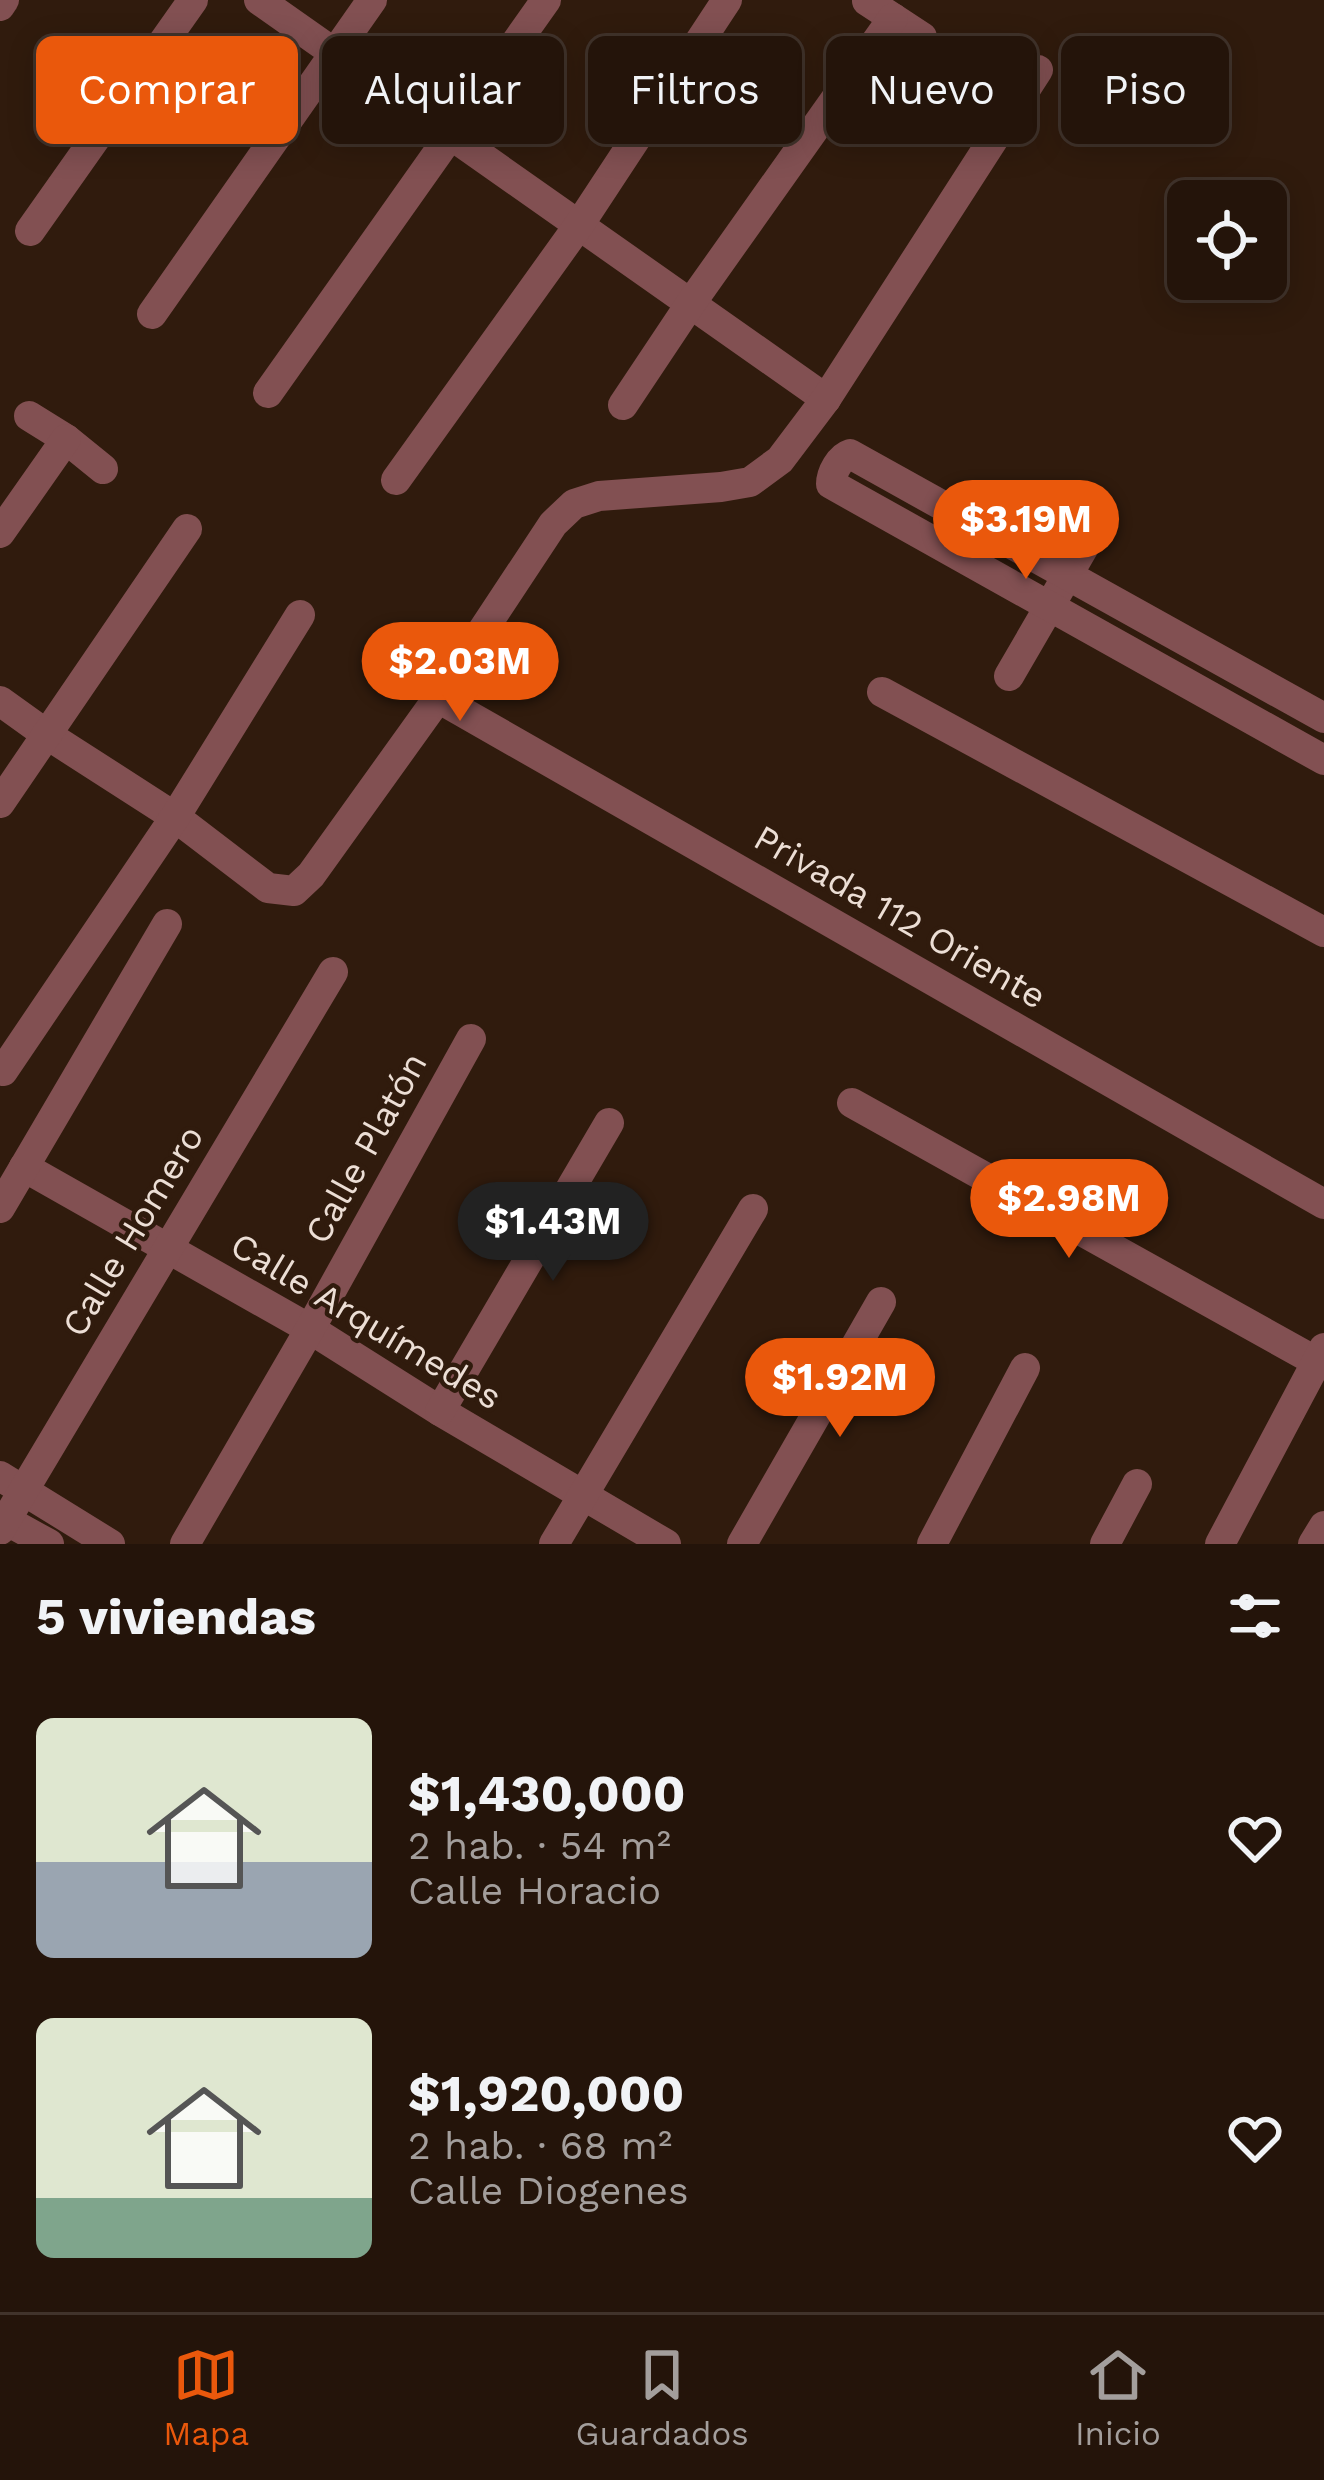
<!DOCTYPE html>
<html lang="es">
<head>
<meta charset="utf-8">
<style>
  body { margin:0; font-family:"Work Sans",sans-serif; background:#2c1d13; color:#f1f3f6; height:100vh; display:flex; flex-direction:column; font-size:45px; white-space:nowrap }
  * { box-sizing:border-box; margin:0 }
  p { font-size:39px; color:#a39e9c }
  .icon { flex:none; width:66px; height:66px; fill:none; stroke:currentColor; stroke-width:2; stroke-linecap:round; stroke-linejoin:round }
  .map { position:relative; height:1544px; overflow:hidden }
  .sheet { display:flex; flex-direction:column; background:#24140a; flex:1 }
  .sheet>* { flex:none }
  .banner { position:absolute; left:36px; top:36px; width:1254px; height:108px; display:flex; gap:24px }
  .tools { position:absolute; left:1167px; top:180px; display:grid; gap:24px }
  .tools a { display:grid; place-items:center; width:120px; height:120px; border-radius:18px; background:#24140a; box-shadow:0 6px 30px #0003,0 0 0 3px #41332b; font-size:60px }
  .price { position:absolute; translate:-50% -102px; padding:0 27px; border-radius:42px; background:#ea580c; color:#fff; font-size:39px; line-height:78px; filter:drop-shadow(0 3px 6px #0008) }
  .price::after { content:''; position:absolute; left:50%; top:72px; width:36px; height:27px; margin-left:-18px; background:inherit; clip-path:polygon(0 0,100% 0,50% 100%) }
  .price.on { background:#222; color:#fff }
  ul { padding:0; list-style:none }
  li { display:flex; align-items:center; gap:36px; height:300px; padding:0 36px }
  li span { display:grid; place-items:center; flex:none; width:336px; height:240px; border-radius:18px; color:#555 }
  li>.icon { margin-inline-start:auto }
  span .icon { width:144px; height:144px; fill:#fffc; stroke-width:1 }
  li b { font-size:51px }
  h2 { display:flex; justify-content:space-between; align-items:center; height:144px; padding:0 36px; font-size:51px }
  .pill { padding:0 42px; border-radius:18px; background:#24140a; box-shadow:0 6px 30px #0003,0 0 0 3px #41332b; font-size:42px; line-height:108px }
  .pill.on { background:#ea580c; color:#fff }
  .tab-bar { display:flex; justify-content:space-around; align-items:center; height:168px; border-top:3px solid #41332b; background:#24140a; font-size:33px; color:#a39e9c }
  .tab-bar a { display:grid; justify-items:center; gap:6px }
  .tab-bar .on { color:#ea580c }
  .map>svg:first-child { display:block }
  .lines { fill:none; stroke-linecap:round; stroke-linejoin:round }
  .minor { stroke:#825052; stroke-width:30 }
  .labels { text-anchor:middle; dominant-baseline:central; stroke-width:9; stroke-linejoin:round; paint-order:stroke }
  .street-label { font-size:36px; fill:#ecded5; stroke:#301b0d }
</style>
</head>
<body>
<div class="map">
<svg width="1324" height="1544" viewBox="0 0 1324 1544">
  <rect width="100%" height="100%" fill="#301b0d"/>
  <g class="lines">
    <!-- minor -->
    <g class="minor">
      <path d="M259 0 826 399"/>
      <path d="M867 1 922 37"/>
      <path d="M0 6 4 0"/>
      <path d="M30 231 193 0"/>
      <path d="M152 314 372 0"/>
      <path d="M268 393 546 0"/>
      <path d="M623 405 691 303 893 18"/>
      <path d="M29 416 66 439 103 469"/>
      <path d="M396 480 579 225 727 0"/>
      <path d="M0 533 66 439"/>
      <path d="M1009 676 1099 521"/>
      <path d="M882 692 1324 932"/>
      <path d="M438 698 1324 1204"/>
      <path d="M0 701 46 734 175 817 268 888 294 891 311 875 438 698 553 524 574 504 599 496 721 487 750 482 780 460 826 399 1038 70"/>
      <path d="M1324 718 850 454C840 457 831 473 831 484L1324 760"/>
      <path d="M0 803 187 529"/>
      <path d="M3 1071 175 817 300 615"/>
      <path d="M852 1103 1317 1362"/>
      <path d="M24 1167 310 1329 440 1411 666 1544"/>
      <path d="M0 1208 167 924"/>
      <path d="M440 1411 609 1123"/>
      <path d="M0 1476 110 1544"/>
      <path d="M0 1517 49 1544"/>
      <path d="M0 1530 333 972"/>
      <path d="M185 1544 310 1329 471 1039"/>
      <path d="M554 1544 753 1209"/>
      <path d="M742 1544 881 1302"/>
      <path d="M932 1544 1025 1368"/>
      <path d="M1105 1544 1137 1484"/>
      <path d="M1220 1544 1324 1348"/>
      <path d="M1313 1544 1324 1526"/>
    </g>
  </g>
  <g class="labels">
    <!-- street labels -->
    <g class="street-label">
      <text transform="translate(900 917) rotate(30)">Privada 112 Oriente</text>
      <text transform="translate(366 1148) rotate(-61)">Calle Platón</text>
      <text transform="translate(133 1231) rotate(-59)">Calle Homero</text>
      <text transform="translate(366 1321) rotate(31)">Calle Arquímedes</text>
    </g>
  </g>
</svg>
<div class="tools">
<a><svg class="icon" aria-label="locate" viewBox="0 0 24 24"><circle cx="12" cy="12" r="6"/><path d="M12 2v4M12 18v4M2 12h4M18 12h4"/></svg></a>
</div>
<b class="price" style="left:1026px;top:582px">$3.19M</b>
<b class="price" style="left:460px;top:724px">$2.03M</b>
<b class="price" style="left:1069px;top:1261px">$2.98M</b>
<b class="price on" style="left:553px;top:1284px">$1.43M</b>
<b class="price" style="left:840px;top:1440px">$1.92M</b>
<div class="banner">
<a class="pill on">Comprar</a>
<a class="pill">Alquilar</a>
<a class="pill">Filtros</a>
<a class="pill">Nuevo</a>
<a class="pill">Piso</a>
</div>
</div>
<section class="sheet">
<h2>5 viviendas<svg class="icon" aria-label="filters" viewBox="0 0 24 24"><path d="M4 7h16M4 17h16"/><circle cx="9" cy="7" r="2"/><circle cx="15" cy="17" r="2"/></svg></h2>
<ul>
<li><span style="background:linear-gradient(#dfe7d0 60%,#9aa5b1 0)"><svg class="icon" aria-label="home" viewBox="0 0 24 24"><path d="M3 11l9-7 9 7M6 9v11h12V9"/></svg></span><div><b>$1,430,000</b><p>2 hab. · 54 m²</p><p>Calle Horacio</p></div><svg class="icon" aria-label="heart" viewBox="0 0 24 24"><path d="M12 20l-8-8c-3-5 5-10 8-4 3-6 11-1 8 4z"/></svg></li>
<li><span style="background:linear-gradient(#dfe7d0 75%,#7fa58c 0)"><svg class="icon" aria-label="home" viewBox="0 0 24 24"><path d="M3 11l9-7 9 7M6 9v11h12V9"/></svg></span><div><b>$1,920,000</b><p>2 hab. · 68 m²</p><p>Calle Diogenes</p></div><svg class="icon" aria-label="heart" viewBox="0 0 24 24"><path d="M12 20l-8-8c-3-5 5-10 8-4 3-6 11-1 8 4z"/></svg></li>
</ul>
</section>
<nav class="tab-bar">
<a class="on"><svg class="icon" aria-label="map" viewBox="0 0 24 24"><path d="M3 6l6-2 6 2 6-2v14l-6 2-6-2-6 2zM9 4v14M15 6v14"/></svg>Mapa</a>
<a><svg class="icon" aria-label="saved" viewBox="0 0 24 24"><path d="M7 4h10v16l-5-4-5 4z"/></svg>Guardados</a>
<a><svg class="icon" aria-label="home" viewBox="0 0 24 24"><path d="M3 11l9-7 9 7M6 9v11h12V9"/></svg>Inicio</a>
</nav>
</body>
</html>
